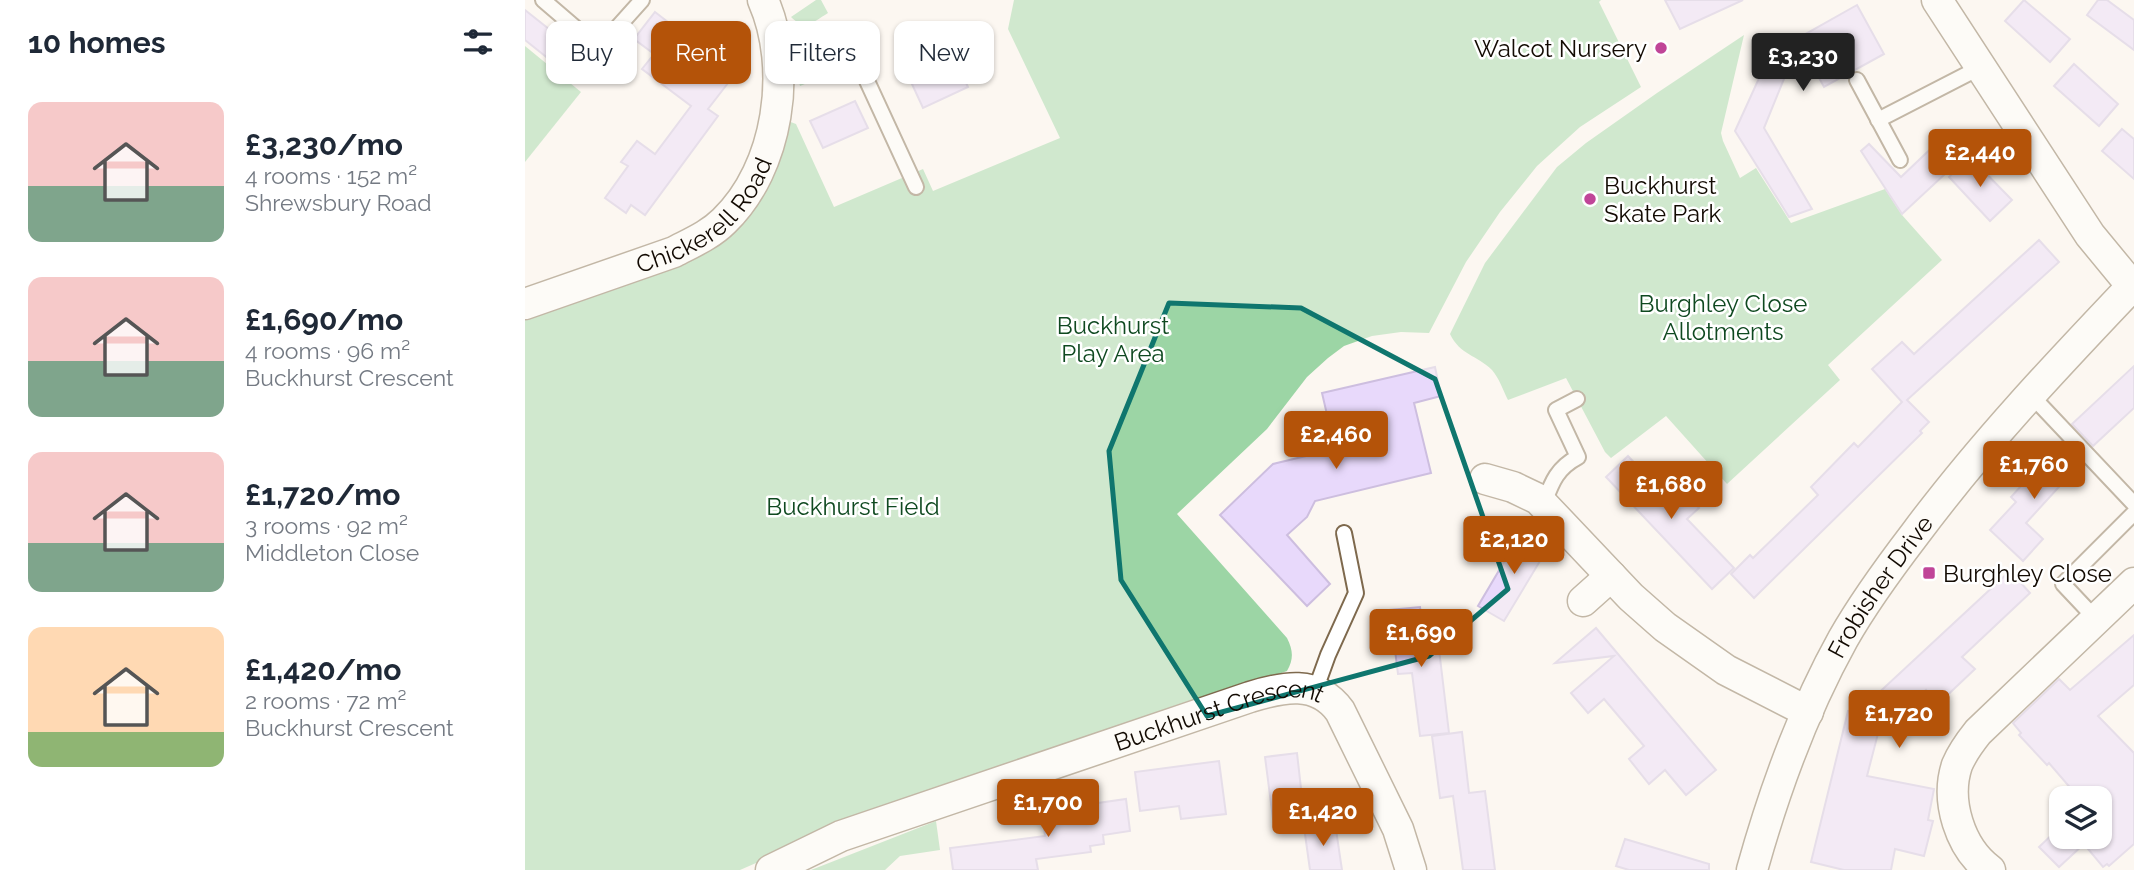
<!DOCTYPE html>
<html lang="en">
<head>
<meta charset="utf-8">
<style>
  body { margin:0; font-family:Raleway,sans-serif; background:#f6f6f7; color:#1f2937; height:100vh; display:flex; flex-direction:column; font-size:26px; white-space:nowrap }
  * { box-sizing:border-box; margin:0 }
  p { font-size:23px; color:#747a83 }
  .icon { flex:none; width:38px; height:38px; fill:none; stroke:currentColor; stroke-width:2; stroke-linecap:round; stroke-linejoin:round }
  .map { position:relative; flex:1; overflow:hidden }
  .drawer { display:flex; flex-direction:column; background:#fff; width:525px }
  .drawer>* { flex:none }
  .banner { position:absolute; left:21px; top:21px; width:665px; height:63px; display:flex; gap:14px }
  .fabs { position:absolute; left:1524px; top:786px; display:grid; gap:14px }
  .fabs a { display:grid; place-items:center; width:63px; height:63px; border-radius:14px; background:#fff; box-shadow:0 2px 5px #0004; font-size:35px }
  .price { position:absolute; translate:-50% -60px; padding:0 16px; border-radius:7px; background:#b45309; color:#fff; font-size:23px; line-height:46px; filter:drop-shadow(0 2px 4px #0008) }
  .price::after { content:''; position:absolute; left:50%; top:42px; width:21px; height:16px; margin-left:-10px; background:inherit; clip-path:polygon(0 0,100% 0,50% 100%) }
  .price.current { background:#222; color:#fff }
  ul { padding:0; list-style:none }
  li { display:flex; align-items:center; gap:21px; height:175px; padding:0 28px }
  li span { display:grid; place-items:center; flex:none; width:196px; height:140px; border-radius:14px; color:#555 }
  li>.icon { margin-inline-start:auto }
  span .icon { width:84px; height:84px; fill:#fffc; stroke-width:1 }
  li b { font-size:30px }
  h2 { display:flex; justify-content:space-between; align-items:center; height:84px; padding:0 28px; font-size:30px }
  .chip { padding:0 24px; border-radius:14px; background:#fff; box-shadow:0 2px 5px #0004; font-size:24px; line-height:63px }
  .chip.current { background:#b45309; color:#fff }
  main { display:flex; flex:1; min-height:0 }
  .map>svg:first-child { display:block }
  .green { fill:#9cd5a5 }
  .building { fill:#e8d9fb; stroke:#cdbedf; stroke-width:2 }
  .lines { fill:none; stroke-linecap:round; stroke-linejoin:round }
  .service-casing { stroke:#7e694d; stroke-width:18 }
  .minor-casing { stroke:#7e694d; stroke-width:33 }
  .service { stroke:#fff; stroke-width:14 }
  .minor { stroke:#fff; stroke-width:30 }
  .marked { fill:none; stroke:#0f766e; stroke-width:5; stroke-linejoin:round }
  .poi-dot { fill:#c04598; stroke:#fff; stroke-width:2.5 }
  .labels { text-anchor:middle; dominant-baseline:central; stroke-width:5; stroke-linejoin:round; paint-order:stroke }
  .poi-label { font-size:24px; fill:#120a02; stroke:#fff; text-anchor:start }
  .street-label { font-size:24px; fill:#120a02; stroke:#fff }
  .park-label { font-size:24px; fill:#0f4920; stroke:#fff }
</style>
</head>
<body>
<main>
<section class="drawer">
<h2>10 homes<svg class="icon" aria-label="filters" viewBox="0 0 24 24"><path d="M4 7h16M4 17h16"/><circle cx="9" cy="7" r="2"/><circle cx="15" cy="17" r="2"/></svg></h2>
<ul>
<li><span style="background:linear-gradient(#f6c9c9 60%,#7fa58c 0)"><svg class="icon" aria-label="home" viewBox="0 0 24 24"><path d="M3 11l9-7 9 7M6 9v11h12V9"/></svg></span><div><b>£3,230/mo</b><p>4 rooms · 152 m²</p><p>Shrewsbury Road</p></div></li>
<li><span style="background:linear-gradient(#f6c9c9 60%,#7fa58c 0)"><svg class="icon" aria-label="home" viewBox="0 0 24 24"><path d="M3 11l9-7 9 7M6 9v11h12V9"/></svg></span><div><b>£1,690/mo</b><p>4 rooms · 96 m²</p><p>Buckhurst Crescent</p></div></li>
<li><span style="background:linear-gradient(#f6c9c9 65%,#7fa58c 0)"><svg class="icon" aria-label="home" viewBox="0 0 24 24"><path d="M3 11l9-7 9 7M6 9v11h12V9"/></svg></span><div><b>£1,720/mo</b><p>3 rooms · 92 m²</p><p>Middleton Close</p></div></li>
<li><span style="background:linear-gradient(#ffd9b3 75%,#8fb573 0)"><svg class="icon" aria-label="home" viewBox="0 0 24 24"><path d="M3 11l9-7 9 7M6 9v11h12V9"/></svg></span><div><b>£1,420/mo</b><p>2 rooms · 72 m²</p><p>Buckhurst Crescent</p></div></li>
</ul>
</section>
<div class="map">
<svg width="1609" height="870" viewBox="0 0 1609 870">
  <rect width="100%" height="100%" fill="#fcf7f1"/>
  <!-- green -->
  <g class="green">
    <path d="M291 0H296L303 13C290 21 280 31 266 17Z"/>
    <path d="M489 0H1076L1074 2 1116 87 1055 127 1012 166 975 212 941 262 904 333 876 332 847 336 819 346 803 358 782 377 742 429 652 514 762 638C768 650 769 659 762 671L302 832 215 870H0V316L165 254 263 121 271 124 309 207 398 169 408 191 535 138 483 29Z"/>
    <path d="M1219 35 1196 133 1198 141 1215 178 1231 168 1266 223 1360 189 1377 215 1417 260 1303 365 1315 380 1202 484 1141 416 1086 458 1080 452 1041 378 983 400C978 390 974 378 967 370 952 355 935 355 925 334L960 263 1032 167 1061 143 1132 93Z"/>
    <path d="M293 45C308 45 319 52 326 65L275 86 267 56Z"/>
    <path d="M0 46 56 92 0 162Z"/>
    <path d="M411 821 415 850 375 856 360 870H286Z"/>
  </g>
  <!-- building -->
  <g class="building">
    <path d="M1140 0H1218L1155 29Z"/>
    <path d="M1499 0 1545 39 1525 62 1480 21Z"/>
    <path d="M1573 0H1582L1609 20V50L1562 15Z"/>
    <path d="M1332 5 1359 54 1299 87 1274 42 1239 128 1287 209 1264 217 1210 131 1245 54Z"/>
    <path d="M0 10 54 53 39 71 0 40Z"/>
    <path d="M130 12 210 74 183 109 193 116 120 215 106 205 101 213 80 198 103 166 96 162 112 141 130 154 166 106 117 69 129 54 109 39Z"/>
    <path d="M425 48 443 87 398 108 380 69Z"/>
    <path d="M1549 64 1593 104 1574 126 1529 86Z"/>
    <path d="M330 101 343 128 298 148 285 121Z"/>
    <path d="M1597 129 1609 139V179L1577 151Z"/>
    <path d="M1415 140 1434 161 1377 214 1336 151 1344 144 1376 177Z"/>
    <path d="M1445 157 1487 200 1465 221 1424 177Z"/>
    <path d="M1514 240 1534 262 1382 400 1404 422 1395 431 1397 433 1229 598 1206 574 1225 555 1228 558 1293 495 1286 487 1329 443 1333 447 1377 402 1347 369 1377 342 1389 354Z"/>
    <path d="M1609 366V408L1568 446 1547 424Z"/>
    <path d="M910 367 916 396 889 403 906 473 790 501 782 517 762 535 805 584 782 606 695 515 748 464 810 449 797 393Z"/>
    <path d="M1537 441 1554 459 1551 462 1554 465 1501 523 1518 539 1498 561 1465 530 1491 502 1486 497Z"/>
    <path d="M1103 456 1141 497 1153 485 1174 508 1162 519 1209 568 1187 589 1081 477Z"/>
    <path d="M998 530 1024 546 979 621 953 606Z"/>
    <path d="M1485 571 1505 593 1437 657 1450 669 1413 704 1401 690 1394 696 1391 692 1356 722 1342 776 1409 789 1403 820 1408 821 1399 856 1370 849 1366 870H1319L1286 862 1323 711 1332 713Z"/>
    <path d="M895 607 899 639 910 638V641H913L924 733 895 736 887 673 873 674 865 610Z"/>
    <path d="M1071 628 1191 770 1161 795 1140 770 1124 784 1104 759 1119 746 1079 699 1063 713 1046 693 1089 656 1030 663Z"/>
    <path d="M1609 635V685L1573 716 1609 753V844L1584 866 1582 864 1578 867 1559 844 1534 867 1514 847 1536 826V836H1575V798H1554L1524 763 1522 765 1494 735 1496 733 1488 723 1534 679 1545 690Z"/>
    <path d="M937 732 944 793 960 791 970 870H938L928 796 915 798 907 736Z"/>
    <path d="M772 753 779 815 748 819 740 757Z"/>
    <path d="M694 761 701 814 656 819 654 806 615 811 610 772Z"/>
    <path d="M601 799 605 831 578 835 579 844 565 846 566 852 511 859 513 870H428L425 848 520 836 517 811Z"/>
    <path d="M810 823 817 870H785L779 827Z"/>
    <path d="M1100 839 1184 864V870H1104L1091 866Z"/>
  </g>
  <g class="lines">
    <defs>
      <g id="service">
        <path d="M18 0 74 48 117 0"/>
        <path d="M252 44 310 36 317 38 325 44 391 187"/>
        <path d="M1332 80 1375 160"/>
        <path d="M1353 120 1456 67"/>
        <path d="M1505 394 1609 504"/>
        <path d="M1019 503C1027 482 1032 468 1053 457L1031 410 1052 399"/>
        <path d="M1571 619 1538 584 1609 513"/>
        <path d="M790 691 803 655 831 593 819 533"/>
      </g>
      <g id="minor">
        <path d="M1412 0 1565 235 1607 286"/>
        <path id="s1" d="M0 304 149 252C166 243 185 235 199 221 254 168 268 68 238 0"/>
        <path d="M960 479 988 487 1013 499 1106 597 1140 627 1201 670 1283 712"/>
        <path d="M1058 601 1086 576"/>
        <path id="s2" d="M246 870 316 836 725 697C757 687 792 679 815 711L873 829 886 870"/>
        <path id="s3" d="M1227 870C1249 791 1278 711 1318 639 1339 602 1364 568 1390 534 1457 444 1532 365 1609 284"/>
        <path d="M1465 870C1435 848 1420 801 1432 765 1437 753 1445 742 1453 732L1609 583"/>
      </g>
    </defs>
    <!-- service casing -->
    <use href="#service" class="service-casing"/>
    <!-- minor casing -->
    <use href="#minor" class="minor-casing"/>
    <!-- service -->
    <use href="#service" class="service"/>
    <!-- minor -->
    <use href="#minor" class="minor"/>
  </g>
  <!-- marked area -->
  <path d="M0 0H1609V870H0ZM644 303 776 308 910 379 983 589 904 656 682 716 596 580 584 451Z" fill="#fcf7f1" fill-opacity=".55" fill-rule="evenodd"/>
  <path class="marked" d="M644 303 776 308 910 379 983 589 904 656 682 716 596 580 584 451Z"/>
  <!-- markers -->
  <g class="poi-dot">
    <circle cx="1136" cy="48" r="7"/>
    <circle cx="1065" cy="199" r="7"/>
    <rect x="1397" y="566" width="14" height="14" rx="3.5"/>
  </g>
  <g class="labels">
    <!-- poi labels -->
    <g class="poi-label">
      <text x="1122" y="48" text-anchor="end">Walcot Nursery</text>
      <text x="1079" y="185">Buckhurst<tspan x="1079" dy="28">Skate Park</tspan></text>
      <text x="1418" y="573">Burghley Close</text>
    </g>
    <!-- street labels -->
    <g class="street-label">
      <text stroke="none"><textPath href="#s1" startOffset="205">Chickerell Road</textPath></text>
      <text stroke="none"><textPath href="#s3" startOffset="313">Frobisher Drive</textPath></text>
      <text stroke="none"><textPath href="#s2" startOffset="476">Buckhurst Crescent</textPath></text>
    </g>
    <!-- park labels -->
    <g class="park-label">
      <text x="1198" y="303">Burghley Close<tspan x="1198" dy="28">Allotments</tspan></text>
      <text x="588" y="325">Buckhurst<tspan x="588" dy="28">Play Area</tspan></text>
      <text x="328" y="506">Buckhurst Field</text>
    </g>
  </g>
</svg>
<div class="fabs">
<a><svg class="icon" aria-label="layers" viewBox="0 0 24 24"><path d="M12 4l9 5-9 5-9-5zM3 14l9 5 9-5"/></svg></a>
</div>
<b class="price current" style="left:1278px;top:93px">£3,230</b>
<b class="price" style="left:1455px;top:189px">£2,440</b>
<b class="price" style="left:811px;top:471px">£2,460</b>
<b class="price" style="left:1509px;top:501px">£1,760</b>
<b class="price" style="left:1146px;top:521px">£1,680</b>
<b class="price" style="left:989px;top:576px">£2,120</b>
<b class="price" style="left:896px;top:669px">£1,690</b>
<b class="price" style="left:1374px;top:750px">£1,720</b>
<b class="price" style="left:523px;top:839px">£1,700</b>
<b class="price" style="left:798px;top:848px">£1,420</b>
<div class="banner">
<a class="chip">Buy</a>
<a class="chip current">Rent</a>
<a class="chip">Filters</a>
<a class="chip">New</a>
</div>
</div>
</main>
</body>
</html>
